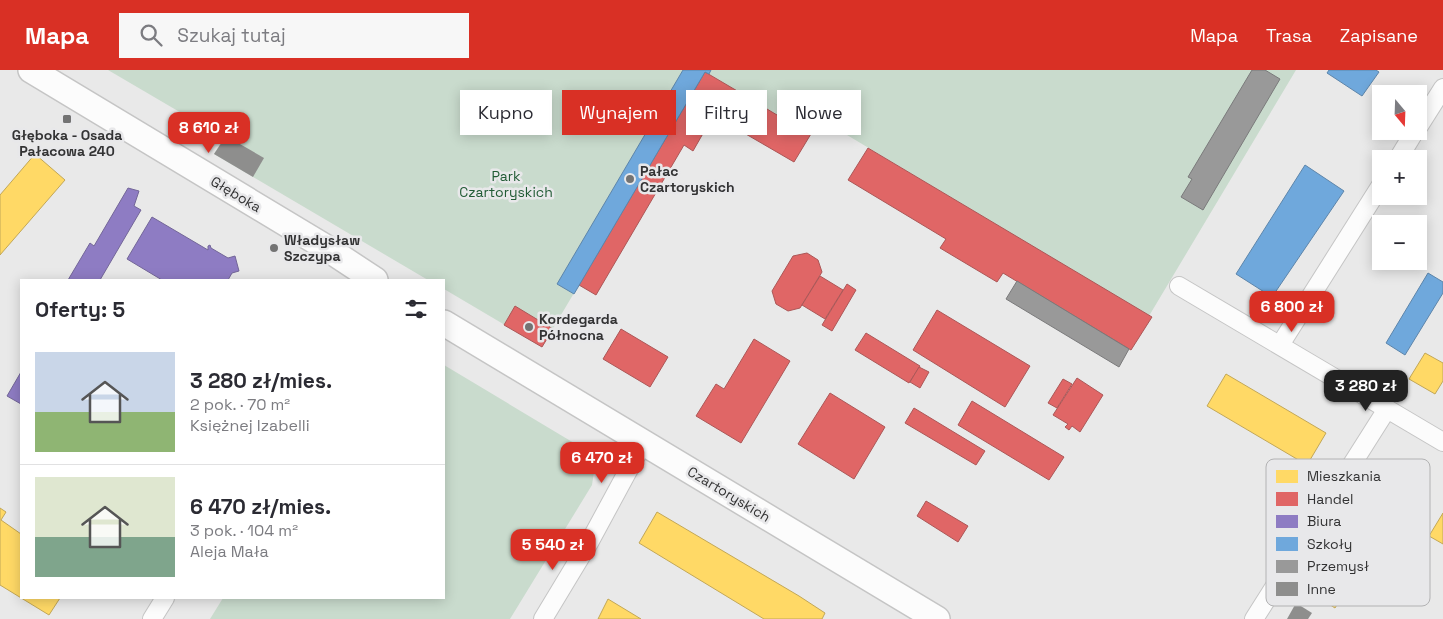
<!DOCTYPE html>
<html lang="pl">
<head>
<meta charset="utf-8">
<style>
  body { margin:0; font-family:"Space Grotesk",sans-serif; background:#f7f7f7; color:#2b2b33; height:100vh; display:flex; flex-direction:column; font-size:19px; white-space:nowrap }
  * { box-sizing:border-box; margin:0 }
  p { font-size:16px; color:#7c7c81 }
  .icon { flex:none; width:28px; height:28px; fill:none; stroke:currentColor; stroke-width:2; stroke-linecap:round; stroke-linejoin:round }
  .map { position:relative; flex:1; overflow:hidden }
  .panel { position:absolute; left:20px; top:209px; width:425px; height:320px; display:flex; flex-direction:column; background:#fff; border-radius:0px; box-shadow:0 2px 12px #0003 }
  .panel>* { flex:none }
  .top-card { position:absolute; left:460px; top:20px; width:475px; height:45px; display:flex; gap:10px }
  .needle { width:32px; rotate:161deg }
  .buttons { position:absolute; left:1372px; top:15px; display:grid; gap:10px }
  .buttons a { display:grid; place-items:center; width:55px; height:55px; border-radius:0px; background:#fff; box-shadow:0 2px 12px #0003; font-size:25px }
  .price { position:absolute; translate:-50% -42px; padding:0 11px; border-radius:10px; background:#d93025; color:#fff; font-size:16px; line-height:32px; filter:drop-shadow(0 1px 2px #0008) }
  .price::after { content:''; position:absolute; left:50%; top:30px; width:15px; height:11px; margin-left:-8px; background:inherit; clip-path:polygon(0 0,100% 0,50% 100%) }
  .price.active { background:#222; color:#fff }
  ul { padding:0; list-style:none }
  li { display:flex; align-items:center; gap:15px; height:125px; padding:0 15px }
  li+li { border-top:1px solid #e1e1e2 }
  li span { display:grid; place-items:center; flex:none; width:140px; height:100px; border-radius:0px; color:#555 }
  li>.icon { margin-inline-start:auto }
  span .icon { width:60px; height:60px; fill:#fffc; stroke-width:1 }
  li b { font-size:21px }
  h2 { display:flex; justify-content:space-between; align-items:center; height:60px; padding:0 15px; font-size:21px }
  .pill { padding:0 18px; border-radius:0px; background:#fff; box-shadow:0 2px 12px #0003; font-size:18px; line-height:45px }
  .pill.active { background:#d93025; color:#fff }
  header { display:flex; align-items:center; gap:30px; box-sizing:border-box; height:70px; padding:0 25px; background:#d93025; color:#fff }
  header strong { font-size:24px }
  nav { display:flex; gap:28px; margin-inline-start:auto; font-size:18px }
  .search { width:350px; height:45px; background:#f7f7f7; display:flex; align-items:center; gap:12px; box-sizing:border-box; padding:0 18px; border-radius:0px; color:#7c7c81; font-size:19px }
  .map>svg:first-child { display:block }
  .green { fill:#c9dbcd }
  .homes { fill:#ffd966; stroke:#c2a757 }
  .shops { fill:#e06666; stroke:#ac5757 }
  .offices { fill:#8e7cc3; stroke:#736698 }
  .schools { fill:#6fa8dc; stroke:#5d85aa }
  .industry { fill:#999; stroke:#7a7a7b }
  .building { fill:#8e8e8d }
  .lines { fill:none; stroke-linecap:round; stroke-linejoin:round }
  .street-casing { stroke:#c5c5c5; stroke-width:20 }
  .secondary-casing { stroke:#c5c5c5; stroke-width:28 }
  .street { stroke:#fcfcfc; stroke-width:18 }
  .secondary { stroke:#fcfcfc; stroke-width:25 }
  .poi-dot { fill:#737373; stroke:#e8e8ea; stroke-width:2 }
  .labels { text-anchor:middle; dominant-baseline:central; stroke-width:5; stroke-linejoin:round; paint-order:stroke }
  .poi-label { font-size:14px; font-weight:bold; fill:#333334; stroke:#e8e8ea; text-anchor:start }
  .park-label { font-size:14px; fill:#215b35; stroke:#e8e8ea }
  .street-label { font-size:14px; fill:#333334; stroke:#e8e8ea }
  .key { fill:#e8e8ea; stroke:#b2b2b3; stroke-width:1 }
  .key-label { font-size:14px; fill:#333334 }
</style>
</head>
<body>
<header>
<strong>Mapa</strong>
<div class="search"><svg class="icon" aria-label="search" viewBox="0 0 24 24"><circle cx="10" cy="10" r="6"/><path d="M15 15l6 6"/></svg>Szukaj tutaj</div>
<nav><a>Mapa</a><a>Trasa</a><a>Zapisane</a></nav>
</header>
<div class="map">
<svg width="1443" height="549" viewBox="0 0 1443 549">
  <rect width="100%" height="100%" fill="#e9e9e9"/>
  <!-- green -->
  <g class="green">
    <path d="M108 0H1296L1149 246 787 29 777 45 705 2 542 277 444 219V210H428L214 84 224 68Z"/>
    <path d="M444 295 589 382 595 395 592 415 510 549H210L223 528H444Z"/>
  </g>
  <!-- homes -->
  <g class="homes">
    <path d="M35 84 65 110 0 185V125Z"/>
    <path d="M1425 283 1443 293V311L1435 324 1409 309Z"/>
    <path d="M1226 304 1326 363 1307 395 1207 336Z"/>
    <path d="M1366 420 1397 439 1335 538 1304 518Z"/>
    <path d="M0 438 6 442 1 450 21 464V528H60L49 545 0 515Z"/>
    <path d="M657 442 799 526 825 543 822 549H764L639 473Z"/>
    <path d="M1443 443V474L1429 466Z"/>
    <path d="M608 529 641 549H598Z"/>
  </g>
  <!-- shops -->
  <g class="shops">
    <path d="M705 2 739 22 729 39 726 37 722 43 713 40 706 51 709 53 693 81 684 75 596 225 579 215Z"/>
    <path d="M747 27 777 45 787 29 820 49 794 92 732 56Z"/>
    <path d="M868 78 1152 247 1131 280 1003 203 997 212 940 178 946 169 848 110Z"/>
    <path d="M807 183 818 190 822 202 800 238 788 241 776 234 772 221 793 186Z"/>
    <path d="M820 206 843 220 825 249 802 235Z"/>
    <path d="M847 214 856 220 832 261 822 255Z"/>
    <path d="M515 236 553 259 542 277 504 255Z"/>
    <path d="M937 240 1030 296 1005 337 913 280Z"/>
    <path d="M621 259 668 287 650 317 603 289Z"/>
    <path d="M866 263 920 296 909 313 855 280Z"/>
    <path d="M754 269 790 291 741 373 696 346 716 314 724 319Z"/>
    <path d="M919 297 929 302 920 318 910 312Z"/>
    <path d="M1077 308 1103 325 1080 362 1072 356 1069 360 1065 357 1068 354 1053 345Z"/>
    <path d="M1063 309 1072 314 1057 338 1048 333Z"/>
    <path d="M830 323 885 357 854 409 798 374Z"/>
    <path d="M972 331 1064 387 1049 410 958 355Z"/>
    <path d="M914 338 985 381 976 395 905 353Z"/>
    <path d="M926 431 968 456 958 472 917 446Z"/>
  </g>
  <!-- offices -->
  <g class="offices">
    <path d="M128 118 139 121 134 136 141 140 100 210H68L90 173 94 176Z"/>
    <path d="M152 147 208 180V176L210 175 211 178 228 188 235 186 239 201 232 203 228 210H162L127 189Z"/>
    <path d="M21 302V334L7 326Z"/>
  </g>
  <!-- schools -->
  <g class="schools">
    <path d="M683 0H711L709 4 705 2 574 224 557 214Z"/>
    <path d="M1329 0H1376L1379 2 1362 26 1327 3Z"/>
    <path d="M1305 95 1344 121 1272 227 1236 204Z"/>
    <path d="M1428 203 1443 212V223L1405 285 1386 273Z"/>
  </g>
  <!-- industry -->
  <g class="industry">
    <path d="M1252 0H1265L1280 9 1203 140 1181 127 1192 109 1188 107Z"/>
    <path d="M1017 211 1129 279 1119 297 1006 229Z"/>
  </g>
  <!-- building -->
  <g class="building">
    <path d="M226 66 264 88 253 107 214 84Z"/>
    <path d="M1296 533 1312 543 1308 549H1287Z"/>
  </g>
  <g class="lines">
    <defs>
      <g id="street">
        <path d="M1419 56 1443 18"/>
        <path d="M1398 89 1415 61"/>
        <path d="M1179 216 1443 372"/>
        <path d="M1280 275 1381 115"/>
        <path d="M152 549 165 528"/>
        <path d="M543 549 590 471 643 373"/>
        <path d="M1254 549 1387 339"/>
      </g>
      <g id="secondary">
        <path d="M31 0 325 177 375 210"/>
        <path d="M444 253 937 549"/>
      </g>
    </defs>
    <!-- street casing -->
    <use href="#street" class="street-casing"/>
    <!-- secondary casing -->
    <use href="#secondary" class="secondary-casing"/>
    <!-- street -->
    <use href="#street" class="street"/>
    <!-- secondary -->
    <use href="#secondary" class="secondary"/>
  </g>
  <!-- markers -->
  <g class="poi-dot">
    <rect x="62" y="44" width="10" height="10" rx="2.5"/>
    <circle cx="630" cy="109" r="5"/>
    <circle cx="274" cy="178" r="5"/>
    <circle cx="529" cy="257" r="5"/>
  </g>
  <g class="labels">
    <!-- poi labels -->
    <g class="poi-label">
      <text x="67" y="65" text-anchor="middle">Głęboka - Osada<tspan x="67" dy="16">Pałacowa 240</tspan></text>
      <text x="640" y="101">Pałac<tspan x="640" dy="16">Czartoryskich</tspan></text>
      <text x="284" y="170">Władysław<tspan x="284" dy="16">Szczypa</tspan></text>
      <text x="539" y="249">Kordegarda<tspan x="539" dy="16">Północna</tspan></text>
    </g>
    <!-- park labels -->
    <g class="park-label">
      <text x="506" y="106">Park<tspan x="506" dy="16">Czartoryskich</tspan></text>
    </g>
    <!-- street labels -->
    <g class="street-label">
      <text transform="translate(236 124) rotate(31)">Głęboka</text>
      <text transform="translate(729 424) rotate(31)">Czartoryskich</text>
    </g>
  </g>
  <!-- legend -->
  <rect x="1266" y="389" width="164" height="147" rx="8" class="key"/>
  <rect x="1276" y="400" width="22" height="13" fill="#ffd966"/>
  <rect x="1276" y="422" width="22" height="14" fill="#e06666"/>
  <rect x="1276" y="445" width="22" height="13" fill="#8e7cc3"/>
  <rect x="1276" y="467" width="22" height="14" fill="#6fa8dc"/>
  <rect x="1276" y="490" width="22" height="13" fill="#999"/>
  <rect x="1276" y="512" width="22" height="14" fill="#8e8e8d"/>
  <g class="key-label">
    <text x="1307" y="411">Mieszkania</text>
    <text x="1307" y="434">Handel</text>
    <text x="1307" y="456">Biura</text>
    <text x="1307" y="479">Szkoły</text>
    <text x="1307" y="501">Przemysł</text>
    <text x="1307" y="524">Inne</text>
  </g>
</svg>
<div class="buttons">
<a><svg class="needle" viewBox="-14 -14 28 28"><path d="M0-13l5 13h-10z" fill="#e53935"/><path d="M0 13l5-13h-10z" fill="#7c7c81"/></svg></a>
<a>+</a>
<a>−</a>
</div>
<b class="price" style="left:209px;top:84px">8 610 zł</b>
<b class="price" style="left:1292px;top:263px">6 800 zł</b>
<b class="price active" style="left:1366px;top:342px">3 280 zł</b>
<b class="price" style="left:602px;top:414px">6 470 zł</b>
<b class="price" style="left:553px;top:501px">5 540 zł</b>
<div class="top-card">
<a class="pill">Kupno</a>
<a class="pill active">Wynajem</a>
<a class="pill">Filtry</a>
<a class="pill">Nowe</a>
</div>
<section class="panel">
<h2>Oferty: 5<svg class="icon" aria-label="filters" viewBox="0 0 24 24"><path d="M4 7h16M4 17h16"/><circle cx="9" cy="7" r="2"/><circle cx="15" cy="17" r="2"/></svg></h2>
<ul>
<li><span style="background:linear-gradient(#c9d6e8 60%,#8fb573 0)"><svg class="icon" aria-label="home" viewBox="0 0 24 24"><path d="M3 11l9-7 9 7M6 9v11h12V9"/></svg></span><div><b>3 280 zł/mies.</b><p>2 pok. · 70 m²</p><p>Księżnej Izabelli</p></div></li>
<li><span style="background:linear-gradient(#dfe7d0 60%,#7fa58c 0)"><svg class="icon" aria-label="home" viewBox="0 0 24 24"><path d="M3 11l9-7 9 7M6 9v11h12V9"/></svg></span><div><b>6 470 zł/mies.</b><p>3 pok. · 104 m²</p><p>Aleja Mała</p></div></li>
</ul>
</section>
</div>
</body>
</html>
